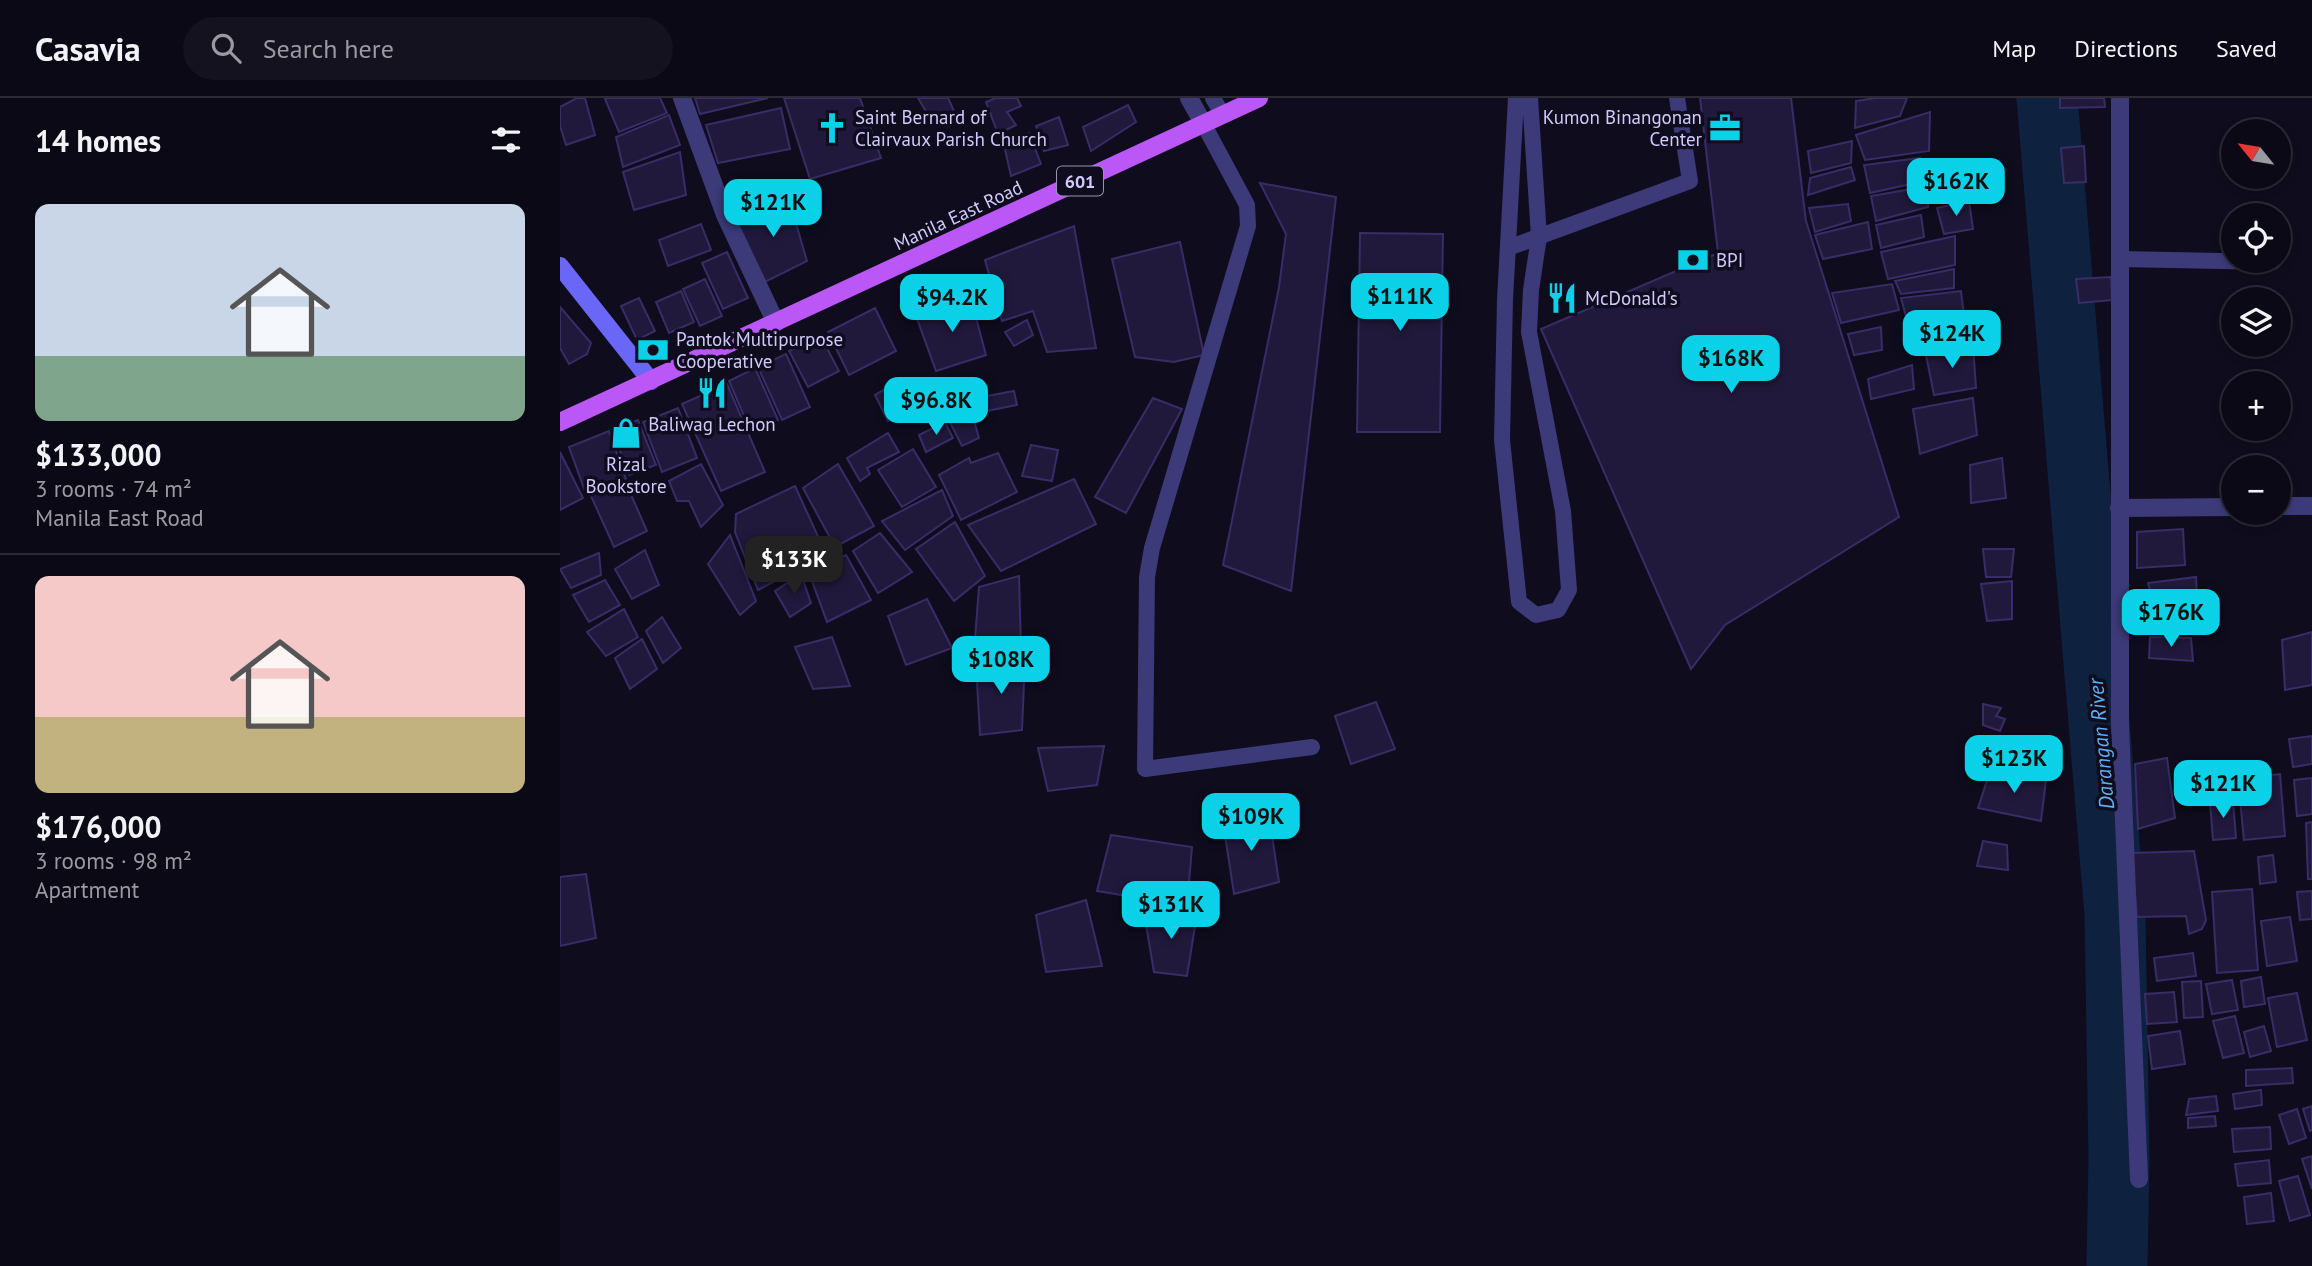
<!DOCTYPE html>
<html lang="en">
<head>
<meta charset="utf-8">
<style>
  body { margin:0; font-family:"PT Sans",sans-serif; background:#14121f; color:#f1f3f6; height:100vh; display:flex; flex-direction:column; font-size:26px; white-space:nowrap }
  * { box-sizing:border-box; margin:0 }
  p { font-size:23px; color:#9a9aa1 }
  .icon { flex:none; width:38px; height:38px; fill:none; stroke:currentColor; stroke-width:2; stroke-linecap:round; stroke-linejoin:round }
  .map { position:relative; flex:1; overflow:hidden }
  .panel { display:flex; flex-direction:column; background:#0b0916; width:560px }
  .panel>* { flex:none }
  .needle { width:46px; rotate:300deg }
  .buttons { position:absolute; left:1661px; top:21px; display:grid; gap:14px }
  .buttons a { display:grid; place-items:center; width:70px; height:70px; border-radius:50%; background:#0b0916; box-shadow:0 4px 10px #0003,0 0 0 2px #2b2a35; font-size:35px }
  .price { position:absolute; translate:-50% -60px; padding:0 16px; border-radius:14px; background:#0bd1e8; color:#111; font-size:23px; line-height:46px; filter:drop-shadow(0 2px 4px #0008) }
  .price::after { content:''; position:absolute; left:50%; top:42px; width:21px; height:16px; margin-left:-10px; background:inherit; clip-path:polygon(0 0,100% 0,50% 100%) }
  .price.current { background:#222; color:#fff }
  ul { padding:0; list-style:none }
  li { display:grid; align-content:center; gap:14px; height:371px; padding:0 35px }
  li+li { border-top:2px solid #2b2a35 }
  li span { display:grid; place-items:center; height:217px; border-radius:14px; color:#555 }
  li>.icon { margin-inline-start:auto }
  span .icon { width:126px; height:126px; fill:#fffc; stroke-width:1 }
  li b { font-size:30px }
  h2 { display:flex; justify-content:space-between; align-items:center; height:84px; padding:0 35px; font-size:30px }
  header { display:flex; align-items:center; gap:42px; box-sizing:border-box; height:98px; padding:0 35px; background:#0b0916; border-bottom:2px solid #2b2a35 }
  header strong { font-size:33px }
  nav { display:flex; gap:38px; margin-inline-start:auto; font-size:24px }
  .search { width:490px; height:63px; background:#14121f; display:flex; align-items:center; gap:18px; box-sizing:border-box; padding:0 24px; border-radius:38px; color:#9a9aa1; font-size:26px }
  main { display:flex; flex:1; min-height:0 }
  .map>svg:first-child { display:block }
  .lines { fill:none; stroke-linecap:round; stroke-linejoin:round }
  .river { stroke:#0e213f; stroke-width:61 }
  .building { fill:#21193c; stroke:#382d67; stroke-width:2 }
  .lane { stroke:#3c3a79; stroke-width:16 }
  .street { stroke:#3c3a79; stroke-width:18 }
  .secondary { stroke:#6a66f8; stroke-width:18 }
  .primary { stroke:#bb57f7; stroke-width:18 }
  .labels { text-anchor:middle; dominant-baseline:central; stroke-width:7; stroke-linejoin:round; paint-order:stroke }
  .shield { fill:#0f0c1d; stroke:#9692b9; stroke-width:2 }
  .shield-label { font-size:18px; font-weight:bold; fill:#d0cbfc }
  .poi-label { font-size:19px; fill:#d0cbfc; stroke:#0f0c1d; text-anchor:start }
  .street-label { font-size:19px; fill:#d0cbfc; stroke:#0f0c1d }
  .water-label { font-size:21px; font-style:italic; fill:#5eb0f7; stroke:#0f0c1d }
</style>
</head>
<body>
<header>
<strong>Casavia</strong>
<div class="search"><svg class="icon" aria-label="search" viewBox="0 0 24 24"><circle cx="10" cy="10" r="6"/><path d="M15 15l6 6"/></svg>Search here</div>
<nav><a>Map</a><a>Directions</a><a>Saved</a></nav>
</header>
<main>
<section class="panel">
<h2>14 homes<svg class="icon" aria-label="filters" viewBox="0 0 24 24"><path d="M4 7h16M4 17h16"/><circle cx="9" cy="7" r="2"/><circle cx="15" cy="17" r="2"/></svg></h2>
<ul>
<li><span style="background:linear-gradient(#c9d6e8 70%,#7fa58c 0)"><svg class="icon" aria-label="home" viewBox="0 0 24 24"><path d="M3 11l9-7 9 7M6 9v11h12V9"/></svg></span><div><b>$133,000</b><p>3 rooms · 74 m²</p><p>Manila East Road</p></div></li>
<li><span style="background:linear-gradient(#f6c9c9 65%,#c2b280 0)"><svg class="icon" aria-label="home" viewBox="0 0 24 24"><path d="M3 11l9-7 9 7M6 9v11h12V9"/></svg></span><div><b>$176,000</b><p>3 rooms · 98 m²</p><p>Apartment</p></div></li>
</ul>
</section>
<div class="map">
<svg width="1752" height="1168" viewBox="0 0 1752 1168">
  <rect width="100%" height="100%" fill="#0f0c1d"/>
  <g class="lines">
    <!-- river -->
    <path class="river" d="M1487 0 1555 817 1559 1060 1557 1168"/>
  </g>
  <!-- building -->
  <g class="building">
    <path d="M17 0H25L35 37 6 47 0 28V9Z"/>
    <path d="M48 0H100L107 15 59 34 45 1Z"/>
    <path d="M135 0H208L140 16Z"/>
    <path d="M224 0H300L321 60 250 81Z"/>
    <path d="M358 0H388L394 13 374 27Z"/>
    <path d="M436 0H457L461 8 447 14 456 27 438 36 426 4Z"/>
    <path d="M1140 0H1231L1246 123 1339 419 1165 527 1131 571 981 231 1158 155Z"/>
    <path d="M1316 0H1347L1340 18 1295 30 1296 3Z"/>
    <path d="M1500 0H1544L1545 9 1500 10Z"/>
    <path d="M568 7 576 24 531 53 523 29Z"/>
    <path d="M221 10 230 51 158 65 146 27Z"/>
    <path d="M1370 14 1369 53 1305 62 1296 37Z"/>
    <path d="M109 17 120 47 63 69 56 39Z"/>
    <path d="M499 19 508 47 484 53 476 28Z"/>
    <path d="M469 35 481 66 451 78 444 47Z"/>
    <path d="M1292 43 1291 65 1251 75 1248 53Z"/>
    <path d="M1524 48 1526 84 1504 85 1501 50Z"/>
    <path d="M120 54 126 97 74 112 63 74Z"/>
    <path d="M1360 60V84L1310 95 1304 67Z"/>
    <path d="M1291 69 1295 82 1248 97 1250 80Z"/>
    <path d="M700 85 776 99 731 493 663 467 719 189 726 136Z"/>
    <path d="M1369 88 1368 109 1316 123 1311 98Z"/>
    <path d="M228 98 247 163 203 185 174 123Z"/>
    <path d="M1409 103 1413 131 1384 136 1377 110Z"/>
    <path d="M1288 106 1291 123 1255 134 1249 110Z"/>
    <path d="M1361 117 1364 139 1321 150 1316 127Z"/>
    <path d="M1308 124 1312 151 1263 161 1255 137Z"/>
    <path d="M141 126 151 152 108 168 99 142Z"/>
    <path d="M514 128 536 250 487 254 473 213 442 223 425 162Z"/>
    <path d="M800 135 883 136 880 334H797Z"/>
    <path d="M1395 138V167L1328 181 1321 154Z"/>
    <path d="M620 144 644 257 614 264 575 259 552 161Z"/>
    <path d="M167 154 188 200 163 211 142 165Z"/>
    <path d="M1394 171V190L1341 196 1335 183Z"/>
    <path d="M1551 179 1552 202 1519 205 1516 181Z"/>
    <path d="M145 181 162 218 140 228 123 191Z"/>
    <path d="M1332 186 1339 212 1281 225 1272 195Z"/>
    <path d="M121 193 134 224 109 235 96 204Z"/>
    <path d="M1401 193 1404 218 1349 229 1341 200Z"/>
    <path d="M410 197 426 257 376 273 356 218Z"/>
    <path d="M79 200 95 233 77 242 61 208Z"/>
    <path d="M0 209 31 245 27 256 9 266 0 250Z"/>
    <path d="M315 210 336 253 289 277 268 234Z"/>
    <path d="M1405 221 1412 241 1351 255 1350 232Z"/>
    <path d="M467 222 473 237 454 248 445 234Z"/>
    <path d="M1321 229 1322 252 1294 257 1288 236Z"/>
    <path d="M260 237 279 273 248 289 229 253Z"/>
    <path d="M1413 247 1416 290 1374 297 1366 257Z"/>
    <path d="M226 256 250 309 222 322 198 269Z"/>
    <path d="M1352 267 1354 291 1311 301 1308 281Z"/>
    <path d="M195 270 218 322 191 334 169 283Z"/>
    <path d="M339 283 348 309 328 323 315 297Z"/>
    <path d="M167 286 205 374 161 393 122 306Z"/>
    <path d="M454 293 457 307 417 315 416 300Z"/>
    <path d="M406 295 419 340 402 348 379 303Z"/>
    <path d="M593 300 622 311 566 415 535 399Z"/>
    <path d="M1413 300 1417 337 1360 356 1353 311Z"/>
    <path d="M118 310 137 360 102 374 83 324Z"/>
    <path d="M78 322 96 367 69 377 52 332Z"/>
    <path d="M385 324 393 340 366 354 359 337Z"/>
    <path d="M49 333 66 381 26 396 9 349Z"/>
    <path d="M328 335 339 354 307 370 310 376 300 383 287 360Z"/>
    <path d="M471 347 498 352 492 383 462 378Z"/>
    <path d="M353 351 376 389 342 409 318 372Z"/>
    <path d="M0 354 23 400 0 412Z"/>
    <path d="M438 355 457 394 401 422 379 377 409 360 411 365Z"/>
    <path d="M1442 360 1446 400 1411 405 1410 367Z"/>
    <path d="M141 366 163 407 141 429 129 403H117L109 383Z"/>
    <path d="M278 366 314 428 275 449 243 390Z"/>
    <path d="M514 381 536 426 441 473 408 427Z"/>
    <path d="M65 383 87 433 54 449 31 398Z"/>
    <path d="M235 388 266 456 198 492 175 434 176 416Z"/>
    <path d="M382 392 393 418 345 452 322 423Z"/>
    <path d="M395 424 425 478 394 503 356 451Z"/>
    <path d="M1623 431 1625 467 1577 470V434Z"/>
    <path d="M320 435 352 474 318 495 293 453Z"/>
    <path d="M170 437 196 503 180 517 148 466Z"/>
    <path d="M1423 451H1454L1451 479H1426Z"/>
    <path d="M85 452 99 487 72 501 55 471Z"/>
    <path d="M39 455 41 477 11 490 0 471Z"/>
    <path d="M286 457 311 502 267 524 249 475Z"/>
    <path d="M241 476 251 505 230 519 215 493Z"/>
    <path d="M459 478 461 552 414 554 419 489Z"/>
    <path d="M1636 479 1638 525 1599 528 1588 485Z"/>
    <path d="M45 482 60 507 29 524 13 497Z"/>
    <path d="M1452 483V521L1427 523 1421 486Z"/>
    <path d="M367 501 392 550 346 567 328 518Z"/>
    <path d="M64 511 78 539 46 558 27 534Z"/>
    <path d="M102 519 121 550 103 565 86 533Z"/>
    <path d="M1752 534V587L1725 592 1722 542Z"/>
    <path d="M272 539 290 588 253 591 235 549Z"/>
    <path d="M1590 539 1631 540 1633 563 1589 560Z"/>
    <path d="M82 541 97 571 70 591 55 560Z"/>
    <path d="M471 564 464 585 462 632 420 637 416 566Z"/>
    <path d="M816 604 835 651 791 666 775 618Z"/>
    <path d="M1423 606 1441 610 1436 618 1445 621 1440 633 1423 627Z"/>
    <path d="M1752 638V666L1733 669 1729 641Z"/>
    <path d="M1439 642 1479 651 1477 673 1438 666Z"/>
    <path d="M544 648 537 687 488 693 478 650Z"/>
    <path d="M1607 660 1615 720 1578 731 1575 666Z"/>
    <path d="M1430 673 1486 682 1481 723 1418 710Z"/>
    <path d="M1720 676 1725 738 1684 742 1678 681Z"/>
    <path d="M1752 680V716L1737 718 1734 682Z"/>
    <path d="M1673 703 1676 740 1653 742 1650 705Z"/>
    <path d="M709 717 719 784 674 796 663 724Z"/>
    <path d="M1752 724V781H1748L1746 725Z"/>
    <path d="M551 737 632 749 627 808 537 793Z"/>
    <path d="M1423 743 1447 747 1448 772 1417 768Z"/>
    <path d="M1634 753 1646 822 1642 831 1629 836 1626 818 1577 819 1571 755Z"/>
    <path d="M1713 757 1716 784 1700 786 1698 759Z"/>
    <path d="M26 776 36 840 0 848V779Z"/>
    <path d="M1692 791 1698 872 1657 875 1652 794Z"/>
    <path d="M1752 793V821L1740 822 1737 794Z"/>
    <path d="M526 802 542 868 486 874 476 817Z"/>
    <path d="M584 815 637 816 627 878 594 874Z"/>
    <path d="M1730 819 1737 863 1707 868 1701 823Z"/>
    <path d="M1633 855 1636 878 1597 883 1594 860Z"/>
    <path d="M1701 879 1705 906 1684 909 1681 883Z"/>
    <path d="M1672 882 1678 912 1652 916 1646 886Z"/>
    <path d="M1641 883 1643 919 1624 920 1622 884Z"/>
    <path d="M1614 894 1617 924 1587 926 1585 896Z"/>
    <path d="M1737 895 1747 942 1717 949 1708 900Z"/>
    <path d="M1675 918 1684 955 1663 960 1653 923Z"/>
    <path d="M1704 928 1711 953 1690 959 1684 934Z"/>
    <path d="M1620 933 1625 966 1592 971 1588 938Z"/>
    <path d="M1732 970 1733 985 1686 988V972Z"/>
    <path d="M1701 992 1702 1007 1675 1011 1673 996Z"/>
    <path d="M1656 998 1658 1013 1626 1017 1629 1001Z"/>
    <path d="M1752 1008V1032L1750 1033 1743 1011Z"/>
    <path d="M1737 1011 1746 1040 1729 1046 1719 1017Z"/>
    <path d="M1655 1018 1656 1028 1628 1030V1020Z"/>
    <path d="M1710 1029 1711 1051 1674 1054 1672 1031Z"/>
    <path d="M1752 1058V1091L1742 1061Z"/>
    <path d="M1709 1062 1711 1085 1678 1088 1675 1066Z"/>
    <path d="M1738 1078 1750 1117 1730 1123 1719 1083Z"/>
    <path d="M1711 1095 1714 1123 1687 1126 1684 1099Z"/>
  </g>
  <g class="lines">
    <!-- lane -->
    <g class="lane">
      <path d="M653 0 662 16"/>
      <path d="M956 0 945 202 942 342 959 504 976 517 998 512 1009 492 1003 413 969 234 971 192 979 139 970 0"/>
      <path d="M643 25 687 107 688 128 592 450 587 479 585 671 752 649"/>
      <path d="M948 150 1130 83 1117 0"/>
      <path d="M1559 161 1713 164"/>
    </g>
    <!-- street -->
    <g class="street">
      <path d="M122 0 165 117 216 225"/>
      <path d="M629 0 643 25"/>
      <path d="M1560 0V628L1579 1081"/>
      <path d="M1718 408H1752"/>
      <path d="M1559 410 1673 409"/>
    </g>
    <!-- secondary -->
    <path class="secondary" d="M0 168 91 283"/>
    <!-- primary -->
    <path class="primary" d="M0 324 699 0"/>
  </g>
  <!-- icons -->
  <defs>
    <symbol id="church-bare" viewBox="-9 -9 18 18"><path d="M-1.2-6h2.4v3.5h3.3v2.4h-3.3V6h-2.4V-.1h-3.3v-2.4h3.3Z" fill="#0bd1e8" stroke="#0f0c1d" stroke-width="2.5" paint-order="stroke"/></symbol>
    <symbol id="office-bare" viewBox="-9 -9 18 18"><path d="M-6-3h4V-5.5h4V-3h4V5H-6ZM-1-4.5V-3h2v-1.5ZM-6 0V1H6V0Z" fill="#0bd1e8" stroke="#0f0c1d" stroke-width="2.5" paint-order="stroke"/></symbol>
    <symbol id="bank-bare" viewBox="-9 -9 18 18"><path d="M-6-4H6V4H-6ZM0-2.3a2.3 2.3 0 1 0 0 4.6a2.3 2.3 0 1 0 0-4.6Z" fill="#0bd1e8" stroke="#0f0c1d" stroke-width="2.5" paint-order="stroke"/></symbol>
    <symbol id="restaurant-bare" viewBox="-9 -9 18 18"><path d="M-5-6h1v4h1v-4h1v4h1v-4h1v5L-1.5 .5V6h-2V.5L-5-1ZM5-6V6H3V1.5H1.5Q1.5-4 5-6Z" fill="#0bd1e8" stroke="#0f0c1d" stroke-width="2.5" paint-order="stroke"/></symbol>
    <symbol id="shop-bare" viewBox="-9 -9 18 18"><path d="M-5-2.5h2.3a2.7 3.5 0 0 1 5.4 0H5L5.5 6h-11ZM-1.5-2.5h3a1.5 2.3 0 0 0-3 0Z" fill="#0bd1e8" stroke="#0f0c1d" stroke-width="2.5" paint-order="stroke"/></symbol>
  </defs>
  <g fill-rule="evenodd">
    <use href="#church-bare" x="250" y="8" width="44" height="44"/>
    <use href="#office-bare" x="1143" y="8" width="44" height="44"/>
    <use href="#bank-bare" x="1111" y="140" width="44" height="44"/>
    <use href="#restaurant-bare" x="980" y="178" width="44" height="44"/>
    <use href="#bank-bare" x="71" y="230" width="44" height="44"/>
    <use href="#restaurant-bare" x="130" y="273" width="44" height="44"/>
    <use href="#shop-bare" x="44" y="313" width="44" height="44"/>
  </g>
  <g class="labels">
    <!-- shield labels -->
    <rect class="shield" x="497" y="68.5" width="46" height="29" rx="5"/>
    <g class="shield-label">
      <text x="520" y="83">601</text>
    </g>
    <!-- poi labels -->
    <g class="poi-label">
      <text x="295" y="19">Saint Bernard of<tspan x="295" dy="22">Clairvaux Parish Church</tspan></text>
      <text x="1142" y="19" text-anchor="end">Kumon Binangonan<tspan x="1142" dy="22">Center</tspan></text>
      <text x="1156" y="162">BPI</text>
      <text x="1025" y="200">McDonald's</text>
      <text x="116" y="241">Pantok Multipurpose<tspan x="116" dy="22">Cooperative</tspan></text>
      <text x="152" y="326" text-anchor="middle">Baliwag Lechon</text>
      <text x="66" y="366" text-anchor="middle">Rizal<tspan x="66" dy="22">Bookstore</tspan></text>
    </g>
    <!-- street labels -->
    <g class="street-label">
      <text transform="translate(398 117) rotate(-25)">Manila East Road</text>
    </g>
    <!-- water labels -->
    <g class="water-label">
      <text transform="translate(1541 646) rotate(-95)">Darangan River</text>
    </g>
  </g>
</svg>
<div class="buttons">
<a><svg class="needle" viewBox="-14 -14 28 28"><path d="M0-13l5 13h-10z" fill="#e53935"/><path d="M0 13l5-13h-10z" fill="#9a9aa1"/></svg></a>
<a><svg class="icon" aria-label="locate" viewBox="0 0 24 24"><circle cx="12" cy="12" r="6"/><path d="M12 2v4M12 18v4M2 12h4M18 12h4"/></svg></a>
<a><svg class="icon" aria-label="layers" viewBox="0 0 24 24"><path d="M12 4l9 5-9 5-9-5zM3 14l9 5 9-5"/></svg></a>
<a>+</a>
<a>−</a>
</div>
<b class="price" style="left:1396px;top:120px">$162K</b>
<b class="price" style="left:213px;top:141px">$121K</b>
<b class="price" style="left:840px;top:235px">$111K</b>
<b class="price" style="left:392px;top:236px">$94.2K</b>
<b class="price" style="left:1392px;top:272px">$124K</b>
<b class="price" style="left:1171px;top:297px">$168K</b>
<b class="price" style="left:376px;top:339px">$96.8K</b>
<b class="price current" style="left:234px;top:498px">$133K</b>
<b class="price" style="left:1611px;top:551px">$176K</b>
<b class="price" style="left:441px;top:598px">$108K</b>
<b class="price" style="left:1454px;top:697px">$123K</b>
<b class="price" style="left:1663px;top:722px">$121K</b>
<b class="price" style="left:691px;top:755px">$109K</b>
<b class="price" style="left:611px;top:843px">$131K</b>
</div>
</main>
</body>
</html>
